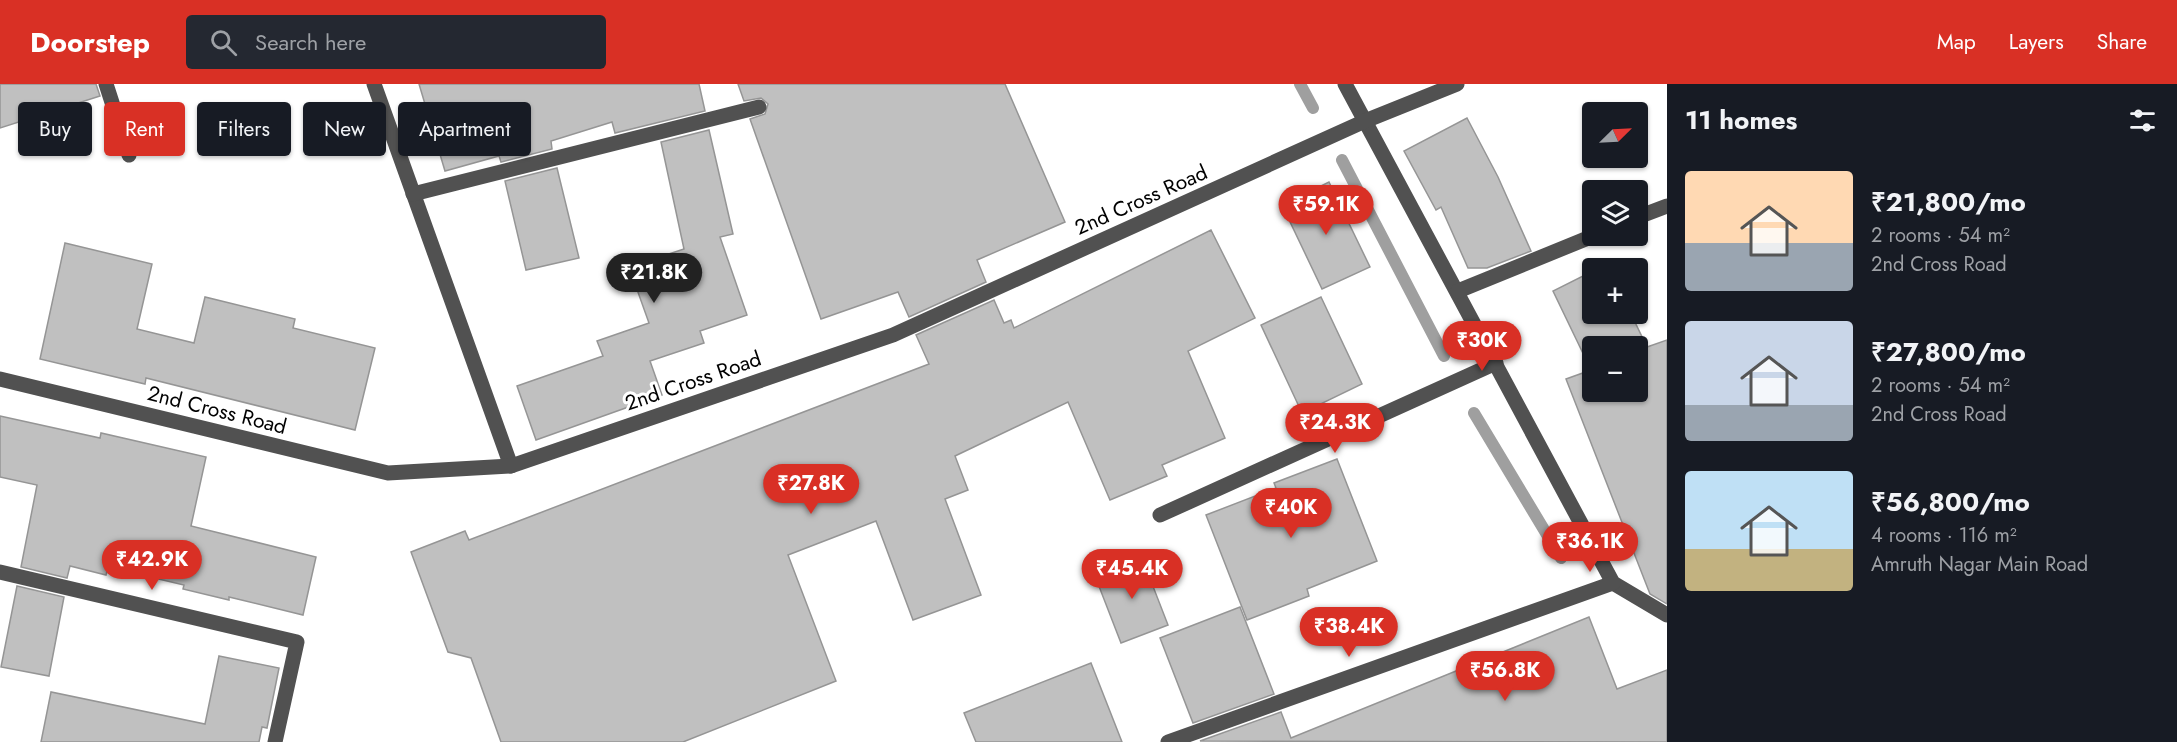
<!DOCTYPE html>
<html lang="en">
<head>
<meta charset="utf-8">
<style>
  body { margin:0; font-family:Jost,sans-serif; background:#242831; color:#f1f3f6; height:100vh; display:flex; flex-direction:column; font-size:22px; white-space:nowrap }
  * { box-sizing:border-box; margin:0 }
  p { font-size:20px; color:#9ea1a6 }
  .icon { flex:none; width:33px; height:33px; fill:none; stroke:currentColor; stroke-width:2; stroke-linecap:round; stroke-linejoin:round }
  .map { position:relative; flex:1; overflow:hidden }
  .details { display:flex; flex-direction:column; background:#171b24; width:510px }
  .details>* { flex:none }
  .guide { position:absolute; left:18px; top:18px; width:570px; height:54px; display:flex; gap:12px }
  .needle { width:39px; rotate:66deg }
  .fabs { position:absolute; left:1582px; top:18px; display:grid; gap:12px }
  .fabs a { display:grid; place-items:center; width:66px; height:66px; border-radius:6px; background:#171b24; box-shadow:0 2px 4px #0004; font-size:30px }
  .price { position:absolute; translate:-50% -51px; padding:0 14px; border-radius:21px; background:#d93025; color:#fff; font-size:20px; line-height:39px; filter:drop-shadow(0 2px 3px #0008) }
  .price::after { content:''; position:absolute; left:50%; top:36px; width:18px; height:14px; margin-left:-9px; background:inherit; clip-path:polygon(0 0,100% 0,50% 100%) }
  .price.selected { background:#222; color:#fff }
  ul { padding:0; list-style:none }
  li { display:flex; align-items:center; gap:18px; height:150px; padding:0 18px }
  li span { display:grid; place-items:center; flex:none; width:168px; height:120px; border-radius:6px; color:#555 }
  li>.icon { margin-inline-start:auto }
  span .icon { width:72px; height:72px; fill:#fffc; stroke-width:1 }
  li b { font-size:26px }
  h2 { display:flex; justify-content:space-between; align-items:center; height:72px; padding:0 18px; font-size:26px }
  .tag { padding:0 21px; border-radius:6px; background:#171b24; box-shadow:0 2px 4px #0004; font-size:21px; line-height:54px }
  .tag.selected { background:#d93025; color:#fff }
  header { display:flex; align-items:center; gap:36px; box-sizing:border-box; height:84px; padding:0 30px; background:#d93025; color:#fff }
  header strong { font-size:28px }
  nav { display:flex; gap:33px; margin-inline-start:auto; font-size:21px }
  .search { width:420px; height:54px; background:#242831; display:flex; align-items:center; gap:15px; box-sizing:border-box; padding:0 21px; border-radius:6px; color:#9ea1a6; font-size:22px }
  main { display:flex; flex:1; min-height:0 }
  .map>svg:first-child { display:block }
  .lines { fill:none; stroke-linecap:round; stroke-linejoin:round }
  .stream { stroke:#9f9f9f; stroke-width:12 }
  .building { fill:#c0c0c0; stroke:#959595; stroke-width:1.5; fill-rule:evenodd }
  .minor { stroke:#515151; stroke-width:15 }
  .labels { text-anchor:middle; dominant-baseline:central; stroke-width:6; stroke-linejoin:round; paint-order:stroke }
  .street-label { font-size:21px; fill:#000; stroke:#fff }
</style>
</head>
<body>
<header>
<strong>Doorstep</strong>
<div class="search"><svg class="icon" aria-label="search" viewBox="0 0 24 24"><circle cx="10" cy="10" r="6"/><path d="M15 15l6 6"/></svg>Search here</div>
<nav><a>Map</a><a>Layers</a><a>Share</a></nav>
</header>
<main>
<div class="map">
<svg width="1667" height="658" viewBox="0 0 1667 658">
  <rect width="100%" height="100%" fill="#fff"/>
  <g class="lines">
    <!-- stream -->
    <g class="stream">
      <path d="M1300 0 1313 24"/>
      <path d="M1342 76 1444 272"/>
      <path d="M1474 329 1561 474"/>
    </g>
  </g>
  <!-- building -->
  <g class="building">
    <path d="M0 0H96L100 12 0 44Z"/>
    <path d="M419 0H699L705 27 615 49 612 38 551 57 552 65 501 78 499 72 445 87Z"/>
    <path d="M738 0H1005L1065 138 977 176 986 198 909 233 898 208 821 235 750 35 765 30 768 20 761 14 744 17Z"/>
    <path d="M1467 34 1498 93 1531 167 1487 184H1468L1441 123 1436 126 1404 67Z"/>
    <path d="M709 46 733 150 720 153 747 231 700 247 704 259 650 277 662 311 536 356 517 302 603 272 597 257 649 239 629 183 684 165 661 58Z"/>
    <path d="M557 84 579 174 526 186 505 97Z"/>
    <path d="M1329 98 1370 183 1322 205 1282 121Z"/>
    <path d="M1211 146 1255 234 1188 267 1225 354 1162 381 1167 392 1110 416 1068 318 955 372 968 406 945 415 981 511 913 536 876 437 788 471 836 597 683 658H501L471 574 448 568 411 468 465 447 469 456 929 280 916 251 994 216 1004 239 1011 236 1014 244Z"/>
    <path d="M65 159 152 180 137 245 194 259 205 213 295 235 293 244 375 264 355 346 146 294 145 300 40 275Z"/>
    <path d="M1593 187V230H1631L1647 263 1667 256V520L1650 510 1566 295 1591 286 1553 207ZM1593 262H1638V308H1593Z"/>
    <path d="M1321 213 1362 300 1302 329 1261 241Z"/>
    <path d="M0 332 100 354 101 349 206 373 191 442 316 473 303 531 229 513V516L183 505 184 501 108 483 106 491 70 482 67 494 21 483 37 401 0 393Z"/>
    <path d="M1337 375 1377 477 1307 505 1309 512 1247 536 1206 431 1276 404 1274 399Z"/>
    <path d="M1142 474 1168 541 1121 559 1095 492Z"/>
    <path d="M17 502 64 513 49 592 1 583Z"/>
    <path d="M1240 523 1274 610 1193 639 1160 554Z"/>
    <path d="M1589 533 1617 605 1667 586V658L1200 657 1281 628 1291 654Z"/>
    <path d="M219 572 279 584 267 644 262 643 259 658H41L51 608 205 640Z"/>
    <path d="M1091 579 1122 658H976L964 629Z"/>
  </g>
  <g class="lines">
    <!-- minor -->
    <g class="minor">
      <path d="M106 0 129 71"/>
      <path d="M374 0 511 382"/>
      <path d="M1345 0 1613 499 1667 531"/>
      <path d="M413 110 759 23"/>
      <path d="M1638 133 1667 122"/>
      <path d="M1458 207 1593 152"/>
      <path d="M0 295 388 389 511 382 893 251 1365 37 1457 0"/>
      <path d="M1160 431 1496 279"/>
      <path d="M0 488 297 558 275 658"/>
      <path d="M1168 658 1613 499"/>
    </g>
  </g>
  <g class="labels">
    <!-- street labels -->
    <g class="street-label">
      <text transform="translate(1141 116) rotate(-24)">2nd Cross Road</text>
      <text transform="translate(693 297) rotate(-19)">2nd Cross Road</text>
      <text transform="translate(217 326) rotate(14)">2nd Cross Road</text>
    </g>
  </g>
</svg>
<div class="fabs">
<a><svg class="needle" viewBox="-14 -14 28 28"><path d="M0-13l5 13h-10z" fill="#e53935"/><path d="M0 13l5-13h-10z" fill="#9ea1a6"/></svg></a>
<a><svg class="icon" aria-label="layers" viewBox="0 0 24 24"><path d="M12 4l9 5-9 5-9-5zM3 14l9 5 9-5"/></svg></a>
<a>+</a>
<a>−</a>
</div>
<b class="price" style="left:1326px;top:152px">₹59.1K</b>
<b class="price selected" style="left:654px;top:220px">₹21.8K</b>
<b class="price" style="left:1482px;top:288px">₹30K</b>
<b class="price" style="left:1335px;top:370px">₹24.3K</b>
<b class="price" style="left:811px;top:431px">₹27.8K</b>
<b class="price" style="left:1291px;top:455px">₹40K</b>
<b class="price" style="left:1590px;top:489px">₹36.1K</b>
<b class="price" style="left:152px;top:507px">₹42.9K</b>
<b class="price" style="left:1132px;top:516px">₹45.4K</b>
<b class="price" style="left:1349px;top:574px">₹38.4K</b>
<b class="price" style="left:1505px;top:618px">₹56.8K</b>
<div class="guide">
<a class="tag">Buy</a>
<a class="tag selected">Rent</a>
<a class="tag">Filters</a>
<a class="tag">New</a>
<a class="tag">Apartment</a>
</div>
</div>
<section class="details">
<h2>11 homes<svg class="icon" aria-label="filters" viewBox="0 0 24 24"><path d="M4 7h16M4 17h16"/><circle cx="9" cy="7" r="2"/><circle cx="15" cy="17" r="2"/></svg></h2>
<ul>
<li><span style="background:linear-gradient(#ffd9b3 60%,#9aa5b1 0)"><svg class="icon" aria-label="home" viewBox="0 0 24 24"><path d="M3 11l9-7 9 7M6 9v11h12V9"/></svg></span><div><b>₹21,800/mo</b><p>2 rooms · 54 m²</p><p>2nd Cross Road</p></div></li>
<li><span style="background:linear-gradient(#c9d6e8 70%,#9aa5b1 0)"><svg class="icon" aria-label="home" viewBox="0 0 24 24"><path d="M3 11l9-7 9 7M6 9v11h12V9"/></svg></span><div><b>₹27,800/mo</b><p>2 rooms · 54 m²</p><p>2nd Cross Road</p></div></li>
<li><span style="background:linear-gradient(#bfe0f5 65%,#c2b280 0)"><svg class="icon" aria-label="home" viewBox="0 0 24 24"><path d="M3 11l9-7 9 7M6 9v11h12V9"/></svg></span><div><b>₹56,800/mo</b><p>4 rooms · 116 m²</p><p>Amruth Nagar Main Road</p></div></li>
</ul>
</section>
</main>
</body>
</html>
